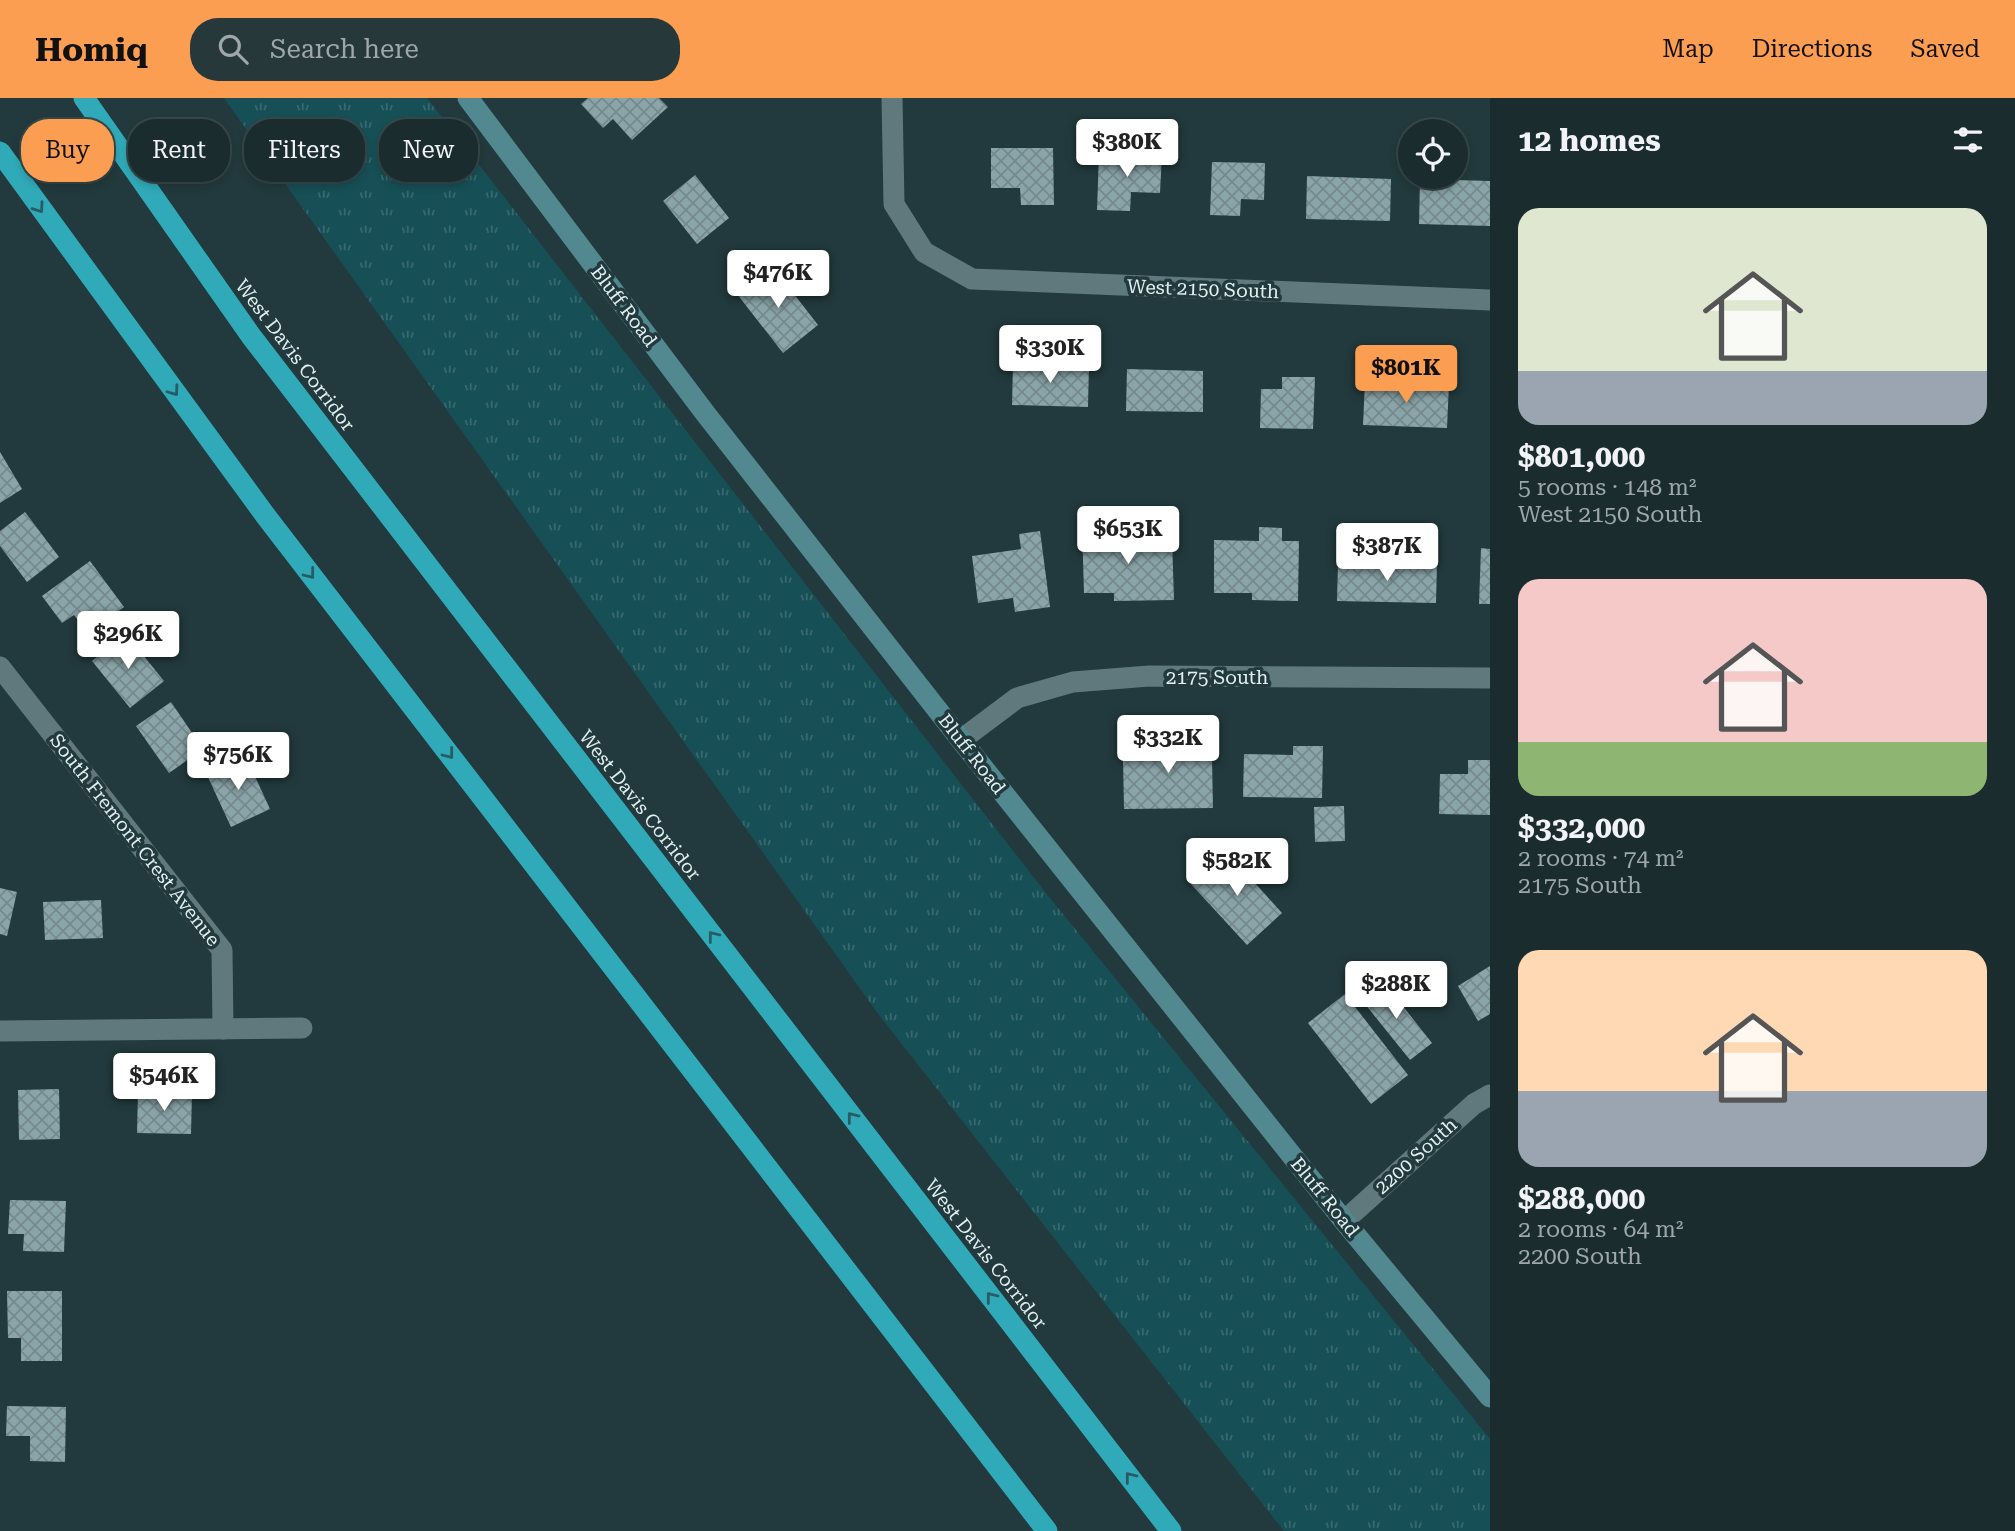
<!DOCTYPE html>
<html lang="en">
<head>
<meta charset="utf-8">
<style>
  body { margin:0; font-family:"Roboto Serif",serif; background:#27383a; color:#f1f3f6; height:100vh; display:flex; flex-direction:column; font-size:26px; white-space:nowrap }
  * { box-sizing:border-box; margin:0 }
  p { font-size:23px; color:#9fa7aa }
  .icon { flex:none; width:38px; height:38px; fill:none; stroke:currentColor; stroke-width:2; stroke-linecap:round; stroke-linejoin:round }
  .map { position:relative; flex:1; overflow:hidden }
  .panel { display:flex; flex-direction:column; background:#1a2c2e; width:525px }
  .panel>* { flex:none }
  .banner { position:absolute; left:21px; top:21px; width:665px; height:63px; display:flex; gap:14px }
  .tools { position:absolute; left:1398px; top:21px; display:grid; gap:14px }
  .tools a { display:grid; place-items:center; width:70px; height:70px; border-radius:50%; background:#1a2c2e; box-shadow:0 4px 10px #0003,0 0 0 2px #38484a; font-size:35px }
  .price { position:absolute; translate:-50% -60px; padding:0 16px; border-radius:7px; background:#fff; color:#222; font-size:23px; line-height:46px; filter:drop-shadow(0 2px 4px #0008) }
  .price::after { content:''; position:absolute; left:50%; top:42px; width:21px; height:16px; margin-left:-10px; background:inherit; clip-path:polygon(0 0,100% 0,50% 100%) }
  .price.selected { background:#fc9e52; color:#111 }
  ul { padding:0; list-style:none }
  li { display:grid; align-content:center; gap:14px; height:371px; padding:0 28px }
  li span { display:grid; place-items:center; height:217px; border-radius:21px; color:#555 }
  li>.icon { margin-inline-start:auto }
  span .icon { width:126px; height:126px; fill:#fffc; stroke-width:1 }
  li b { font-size:30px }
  h2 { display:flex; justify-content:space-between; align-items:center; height:84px; padding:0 28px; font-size:30px }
  .chip { padding:0 24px; border-radius:28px; background:#1a2c2e; box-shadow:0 4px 10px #0003,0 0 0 2px #38484a; font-size:24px; line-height:63px }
  .chip.selected { background:#fc9e52; color:#111 }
  header { display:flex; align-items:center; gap:42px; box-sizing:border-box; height:98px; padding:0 35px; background:#fc9e52; color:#111 }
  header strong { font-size:33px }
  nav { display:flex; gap:38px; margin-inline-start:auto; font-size:24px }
  .search { width:490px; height:63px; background:#27383a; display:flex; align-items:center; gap:18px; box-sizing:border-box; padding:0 24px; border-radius:28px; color:#9fa7aa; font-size:26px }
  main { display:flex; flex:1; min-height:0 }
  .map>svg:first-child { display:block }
  .grass { fill:url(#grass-tufts) }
  .building { fill:url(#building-cross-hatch) }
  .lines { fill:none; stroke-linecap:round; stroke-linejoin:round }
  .street { stroke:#60797d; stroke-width:21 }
  .secondary { stroke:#52888f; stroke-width:21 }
  .highway { stroke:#30aab9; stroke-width:21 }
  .oneway { stroke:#265c62 }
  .labels { text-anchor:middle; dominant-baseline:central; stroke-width:7; stroke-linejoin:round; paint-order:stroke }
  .street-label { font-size:19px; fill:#e2f0f2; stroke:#223a3d }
</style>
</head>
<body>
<header>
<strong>Homiq</strong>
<div class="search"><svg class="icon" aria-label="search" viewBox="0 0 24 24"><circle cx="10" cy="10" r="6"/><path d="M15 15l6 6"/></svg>Search here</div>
<nav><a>Map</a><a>Directions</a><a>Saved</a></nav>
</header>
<main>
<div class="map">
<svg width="1490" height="1433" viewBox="0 0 1490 1433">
  <defs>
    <pattern id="grass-tufts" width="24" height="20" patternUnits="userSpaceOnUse" patternTransform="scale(1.75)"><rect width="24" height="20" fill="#174f56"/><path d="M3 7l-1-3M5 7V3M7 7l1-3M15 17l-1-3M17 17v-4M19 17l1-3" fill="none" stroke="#38696f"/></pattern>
    <pattern id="building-cross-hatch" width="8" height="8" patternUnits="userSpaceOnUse" patternTransform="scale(1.75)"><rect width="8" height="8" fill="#8aa5a9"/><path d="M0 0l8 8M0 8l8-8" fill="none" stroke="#75898c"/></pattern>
  </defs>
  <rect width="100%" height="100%" fill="#223a3d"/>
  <!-- grass -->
  <path class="grass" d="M224 0H427L1049 799 1490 1341V1433H1284L879 917Z"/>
  <!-- building -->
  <g class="building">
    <path d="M588 0H659L668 9 632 42 613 21 603 30 581 6Z"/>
    <path d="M991 50H1053L1054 107H1021L1020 90H991Z"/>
    <path d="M1099 55 1162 56 1160 95 1131 94 1130 113 1097 112Z"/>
    <path d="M1212 64 1265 65 1264 102 1241 101 1240 118 1210 117Z"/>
    <path d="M695 77 729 120 697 146 663 103Z"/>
    <path d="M1307 78 1391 81 1390 123 1306 121Z"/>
    <path d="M1420 81 1490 83V128L1419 126Z"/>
    <path d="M773 169 818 227 783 255 737 196Z"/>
    <path d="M1013 265 1089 267 1088 309 1012 307Z"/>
    <path d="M1127 271 1203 273V314L1126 313Z"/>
    <path d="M1282 279H1315L1313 331 1260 330 1261 291H1282Z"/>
    <path d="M1365 283 1449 286 1447 330 1363 327Z"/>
    <path d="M0 354 22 391 0 405Z"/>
    <path d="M25 414 59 459 27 484 0 448V433Z"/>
    <path d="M1107 428V441L1172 440 1174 502 1114 503V495H1084L1082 429Z"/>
    <path d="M1259 429 1282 430V443H1299L1298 503 1252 502V495H1214V442L1259 443Z"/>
    <path d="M1040 433 1050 509 1015 514 1013 500 978 505 972 458 1021 451 1019 436Z"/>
    <path d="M1481 450 1490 451V506H1479Z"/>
    <path d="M90 463 124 509 88 535 74 517 62 525 42 498Z"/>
    <path d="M1338 465 1437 466 1436 505 1337 503Z"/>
    <path d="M126 536 164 583 130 610 92 563Z"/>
    <path d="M171 604 203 651 169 675 136 628Z"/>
    <path d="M1201 638 1202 661H1212L1213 710 1124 711 1123 661 1133 660V640Z"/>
    <path d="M1293 648H1323L1322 700 1243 699 1244 656 1293 657Z"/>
    <path d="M246 659 270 711 231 729 207 677Z"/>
    <path d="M1468 662H1490V717L1439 716 1440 676H1468Z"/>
    <path d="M1344 708 1345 743 1315 744 1314 709Z"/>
    <path d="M1227 754 1282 815 1247 847 1191 786Z"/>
    <path d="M0 790 17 794 7 838 0 836Z"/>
    <path d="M101 802 103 840 45 842 43 804Z"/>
    <path d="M1490 868V916L1478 923 1458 888Z"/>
    <path d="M1383 883 1432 945 1410 962 1361 901Z"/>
    <path d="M1345 896 1408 977 1371 1006 1308 925Z"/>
    <path d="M59 991 60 1041 19 1042 18 992Z"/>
    <path d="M138 994 192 995 191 1036 137 1035Z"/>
    <path d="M10 1102 66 1103 64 1154 23 1153 24 1136H8Z"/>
    <path d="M7 1193H62V1263H21V1240H8Z"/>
    <path d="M7 1308 66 1309 65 1364 30 1363V1338H6Z"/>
  </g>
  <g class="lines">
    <!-- street -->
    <g class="street">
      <path d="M892 0 894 106 924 154 972 181 1490 202"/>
      <path d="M0 569 222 852 223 931"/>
      <path d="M961 642 1017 600 1073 584 1149 578 1490 580"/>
      <path d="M0 933 302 930"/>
      <path d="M1344 1123 1474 1006 1490 997"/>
    </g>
    <!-- secondary -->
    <path class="secondary" d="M468 0 705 315 961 642 1344 1123 1490 1299"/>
    <!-- highway -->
    <g class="highway">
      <path d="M84 0 251 238 1171 1433"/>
      <path d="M0 54 265 417 1047 1433"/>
    </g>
  </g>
  <!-- one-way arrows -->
  <defs><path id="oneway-chevron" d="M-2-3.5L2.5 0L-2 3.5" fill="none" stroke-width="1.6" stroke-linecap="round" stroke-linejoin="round" transform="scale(1.75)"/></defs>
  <g class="oneway">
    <use href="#oneway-chevron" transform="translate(39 110) rotate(55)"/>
    <use href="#oneway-chevron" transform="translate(174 293) rotate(54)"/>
    <use href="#oneway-chevron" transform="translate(310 476) rotate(52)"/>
    <use href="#oneway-chevron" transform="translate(449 656) rotate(52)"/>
    <use href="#oneway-chevron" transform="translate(713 838) rotate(-128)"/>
    <use href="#oneway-chevron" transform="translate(852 1019) rotate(-128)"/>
    <use href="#oneway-chevron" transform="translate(991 1199) rotate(-128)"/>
    <use href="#oneway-chevron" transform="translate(1130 1379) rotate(-128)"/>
  </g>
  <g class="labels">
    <!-- street labels -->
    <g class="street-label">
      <text transform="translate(1203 191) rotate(2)">West 2150 South</text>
      <text transform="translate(624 208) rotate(53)">Bluff Road</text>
      <text transform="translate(295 257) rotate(53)">West Davis Corridor</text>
      <text x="1217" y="579">2175 South</text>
      <text transform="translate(972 656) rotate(52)">Bluff Road</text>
      <text transform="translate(640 707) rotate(52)">West Davis Corridor</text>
      <text transform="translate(135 742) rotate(52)">South Fremont Crest Avenue</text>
      <text transform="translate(1416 1058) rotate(-42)">2200 South</text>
      <text transform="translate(1325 1099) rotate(51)">Bluff Road</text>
      <text transform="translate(986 1156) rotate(52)">West Davis Corridor</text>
    </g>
  </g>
</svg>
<div class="tools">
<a><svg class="icon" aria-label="locate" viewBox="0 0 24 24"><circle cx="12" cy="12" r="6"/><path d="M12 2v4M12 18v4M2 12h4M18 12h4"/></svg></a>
</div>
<b class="price" style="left:1127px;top:81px">$380K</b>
<b class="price" style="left:778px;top:212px">$476K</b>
<b class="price" style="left:1050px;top:287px">$330K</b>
<b class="price selected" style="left:1406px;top:307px">$801K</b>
<b class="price" style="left:1128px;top:468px">$653K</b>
<b class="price" style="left:1387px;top:485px">$387K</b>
<b class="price" style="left:128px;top:573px">$296K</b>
<b class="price" style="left:1168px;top:677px">$332K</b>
<b class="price" style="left:238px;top:694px">$756K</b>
<b class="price" style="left:1237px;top:800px">$582K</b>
<b class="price" style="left:1396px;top:923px">$288K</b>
<b class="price" style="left:164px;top:1015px">$546K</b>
<div class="banner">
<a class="chip selected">Buy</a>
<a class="chip">Rent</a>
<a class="chip">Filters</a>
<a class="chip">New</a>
</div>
</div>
<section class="panel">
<h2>12 homes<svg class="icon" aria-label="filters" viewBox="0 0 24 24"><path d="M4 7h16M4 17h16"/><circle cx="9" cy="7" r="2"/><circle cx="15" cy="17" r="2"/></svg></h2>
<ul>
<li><span style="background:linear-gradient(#dfe7d0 75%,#9aa5b1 0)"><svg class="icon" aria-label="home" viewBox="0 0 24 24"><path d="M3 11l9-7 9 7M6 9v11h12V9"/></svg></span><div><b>$801,000</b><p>5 rooms · 148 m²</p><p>West 2150 South</p></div></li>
<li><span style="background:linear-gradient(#f6c9c9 75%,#8fb573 0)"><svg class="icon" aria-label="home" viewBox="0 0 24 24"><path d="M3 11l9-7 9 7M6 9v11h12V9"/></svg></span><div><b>$332,000</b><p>2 rooms · 74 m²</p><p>2175 South</p></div></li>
<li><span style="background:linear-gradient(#ffd9b3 65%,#9aa5b1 0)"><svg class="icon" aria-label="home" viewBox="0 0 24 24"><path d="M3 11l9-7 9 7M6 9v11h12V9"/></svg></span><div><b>$288,000</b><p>2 rooms · 64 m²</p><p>2200 South</p></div></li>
</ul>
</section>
</main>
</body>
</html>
